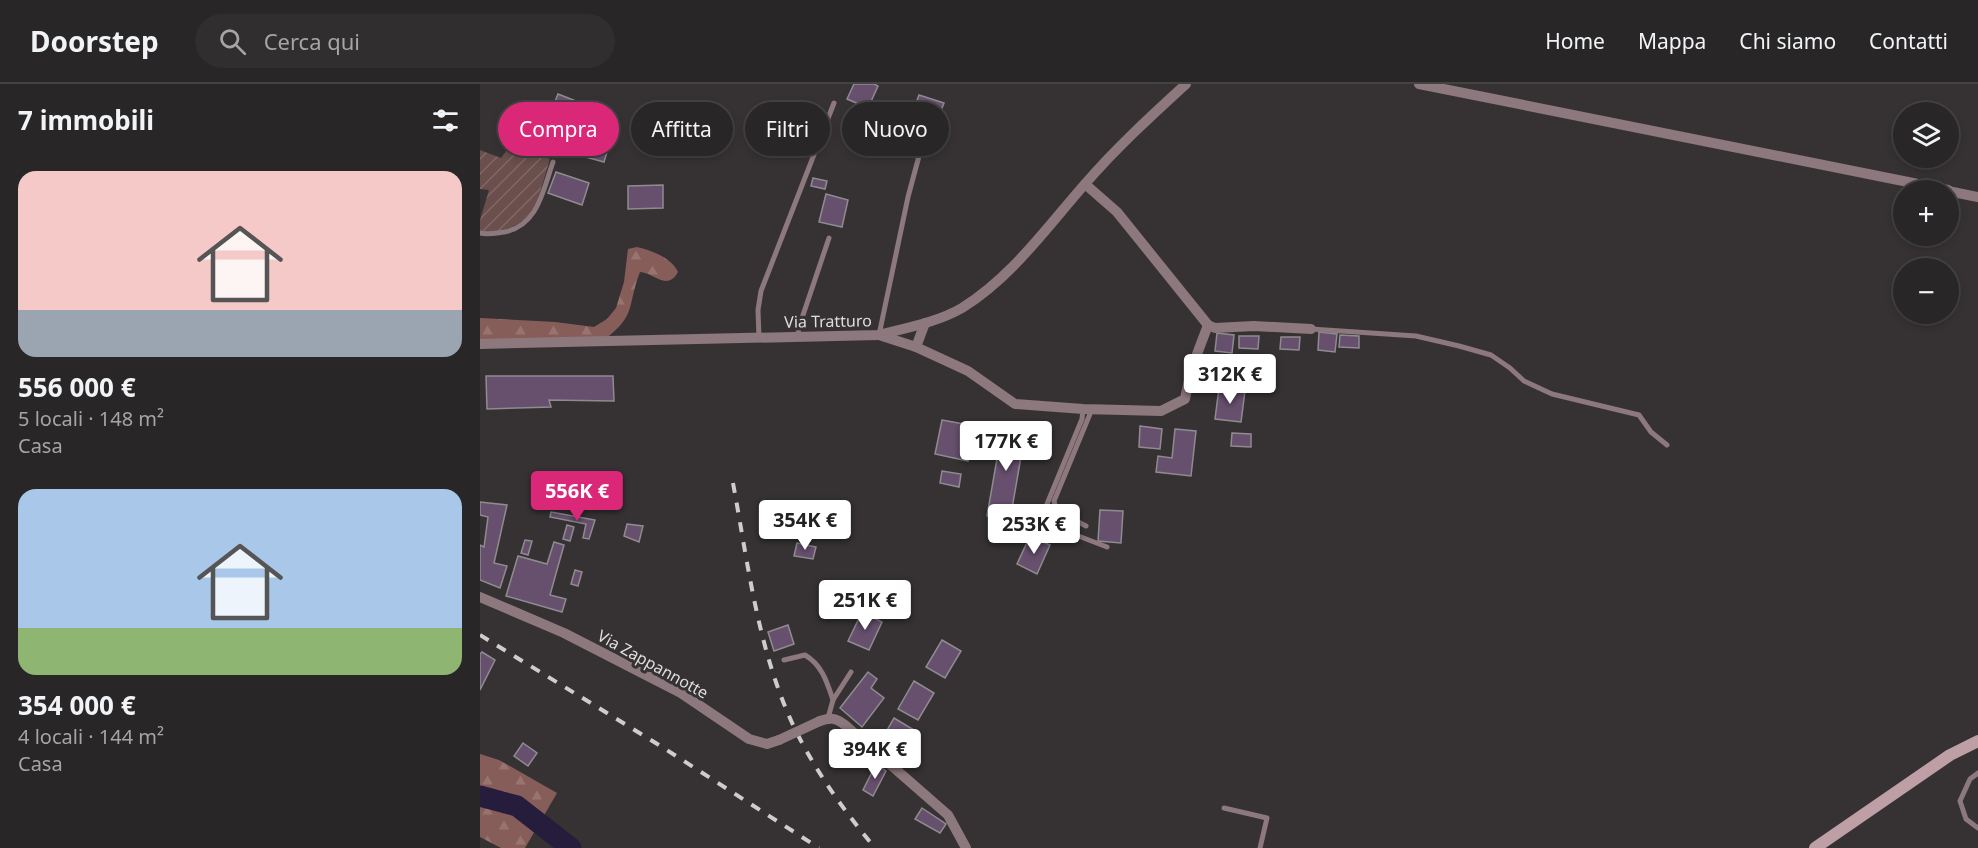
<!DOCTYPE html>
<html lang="it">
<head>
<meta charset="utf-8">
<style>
  body { margin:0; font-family:"Noto Sans",sans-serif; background:#302e2f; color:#f1f3f6; height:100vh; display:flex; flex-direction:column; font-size:22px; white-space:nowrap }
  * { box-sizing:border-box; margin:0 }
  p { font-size:20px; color:#a5a5a7 }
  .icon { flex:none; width:33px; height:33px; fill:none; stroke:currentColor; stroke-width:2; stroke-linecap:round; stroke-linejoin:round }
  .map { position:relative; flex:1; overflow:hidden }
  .panel { display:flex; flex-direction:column; background:#282627; width:480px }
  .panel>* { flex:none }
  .hud { position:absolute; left:18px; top:18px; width:570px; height:54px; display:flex; gap:12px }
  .controls { position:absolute; left:1413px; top:18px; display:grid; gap:12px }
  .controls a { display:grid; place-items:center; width:66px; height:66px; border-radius:50%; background:#282627; box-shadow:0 3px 9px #0003,0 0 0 2px #444344; font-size:30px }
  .price { position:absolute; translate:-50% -51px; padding:0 14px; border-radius:6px; background:#fff; color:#222; font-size:20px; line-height:39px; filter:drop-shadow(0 2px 3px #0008) }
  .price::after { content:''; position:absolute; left:50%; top:36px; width:18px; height:14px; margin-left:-9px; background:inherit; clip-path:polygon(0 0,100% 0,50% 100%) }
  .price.current { background:#db2777; color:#fff }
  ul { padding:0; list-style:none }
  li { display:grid; align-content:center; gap:12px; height:318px; padding:0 18px }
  li span { display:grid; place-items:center; height:186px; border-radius:18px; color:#555 }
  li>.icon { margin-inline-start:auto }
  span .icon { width:108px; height:108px; fill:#fffc; stroke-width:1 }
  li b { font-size:26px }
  h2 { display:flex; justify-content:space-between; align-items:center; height:72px; padding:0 18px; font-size:26px }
  .pill { padding:0 21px; border-radius:27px; background:#282627; box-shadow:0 3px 9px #0003,0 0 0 2px #444344; font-size:21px; line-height:54px }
  .pill.current { background:#db2777; color:#fff }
  header { display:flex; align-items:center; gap:36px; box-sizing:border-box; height:84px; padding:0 30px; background:#282627; border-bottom:2px solid #444344 }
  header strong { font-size:28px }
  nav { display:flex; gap:33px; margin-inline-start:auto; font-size:21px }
  .search { width:420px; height:54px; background:#302e2f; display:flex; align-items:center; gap:15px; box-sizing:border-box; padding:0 21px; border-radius:33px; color:#a5a5a7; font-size:22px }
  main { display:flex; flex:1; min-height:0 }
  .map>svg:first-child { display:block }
  .forest { fill:url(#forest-firs) }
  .garden { fill:url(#garden-furrows) }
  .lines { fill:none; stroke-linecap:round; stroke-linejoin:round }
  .river { stroke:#261c3b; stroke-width:21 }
  .building { fill:#67506e; stroke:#8e8c8f; stroke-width:1.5 }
  .service { stroke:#8c787d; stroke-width:5 }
  .minor { stroke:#8c787d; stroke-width:10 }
  .secondary { stroke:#be9fa6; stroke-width:12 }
  .rail { stroke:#cecccd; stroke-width:4; stroke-dasharray:10 10; stroke-linecap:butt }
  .minor-bridge { stroke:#8c787d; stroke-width:10 }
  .labels { text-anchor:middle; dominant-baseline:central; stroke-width:6; stroke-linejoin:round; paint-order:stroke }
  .street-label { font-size:16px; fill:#dfddde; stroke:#363234 }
</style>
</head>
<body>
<header>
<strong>Doorstep</strong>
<div class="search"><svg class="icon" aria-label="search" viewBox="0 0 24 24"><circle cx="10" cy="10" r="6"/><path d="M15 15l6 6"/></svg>Cerca qui</div>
<nav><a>Home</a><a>Mappa</a><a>Chi siamo</a><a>Contatti</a></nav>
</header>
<main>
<section class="panel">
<h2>7 immobili<svg class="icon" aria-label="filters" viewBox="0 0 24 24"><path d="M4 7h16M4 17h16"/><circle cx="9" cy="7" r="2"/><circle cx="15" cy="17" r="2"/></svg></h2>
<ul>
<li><span style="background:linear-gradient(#f6c9c9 75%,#9aa5b1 0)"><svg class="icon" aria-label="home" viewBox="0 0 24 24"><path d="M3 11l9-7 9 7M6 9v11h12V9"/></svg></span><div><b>556 000 €</b><p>5 locali · 148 m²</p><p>Casa</p></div></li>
<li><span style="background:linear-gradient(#a9c7e8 75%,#8fb573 0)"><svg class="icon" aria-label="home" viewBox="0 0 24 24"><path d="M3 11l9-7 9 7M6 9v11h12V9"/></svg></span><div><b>354 000 €</b><p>4 locali · 144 m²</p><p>Casa</p></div></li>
</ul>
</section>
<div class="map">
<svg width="1498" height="764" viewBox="0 0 1498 764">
  <defs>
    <pattern id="forest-firs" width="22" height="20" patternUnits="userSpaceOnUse" patternTransform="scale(1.5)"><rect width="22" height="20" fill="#875d59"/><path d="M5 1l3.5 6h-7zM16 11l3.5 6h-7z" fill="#987470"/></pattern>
    <pattern id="garden-furrows" width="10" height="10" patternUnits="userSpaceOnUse" patternTransform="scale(1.5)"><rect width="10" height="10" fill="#6a4f4c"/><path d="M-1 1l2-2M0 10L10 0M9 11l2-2" fill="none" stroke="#7f6865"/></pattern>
  </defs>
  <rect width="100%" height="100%" fill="#363234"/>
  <!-- forest -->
  <g class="forest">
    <path d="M157 163C171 166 192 174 198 188 187 208 173 188 160 188 147 221 157 231 125 255L0 257V234L75 238 114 243 127 235 136 224 144 198 148 165Z"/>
    <path d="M0 670 19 676 77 709 45 764H21L0 753Z"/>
  </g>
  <!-- garden -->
  <path class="garden" d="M30 62 70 75C56 119 56 148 0 148V136L9 106 0 105V66L21 74Z"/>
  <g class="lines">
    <!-- river -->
    <path class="river" d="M0 712 37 722 91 764"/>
  </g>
  <!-- building -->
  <g class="building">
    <path d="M374 0H394L398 2 388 24 367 15Z"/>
    <path d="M78 10 101 19 84 64 60 56Z"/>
    <path d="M439 11 464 19 458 34 433 27Z"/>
    <path d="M401 36 415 39 413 46 399 43Z"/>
    <path d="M112 38 134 45 124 78 102 72Z"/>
    <path d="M76 88 109 99 102 121 68 109Z"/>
    <path d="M333 94 347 97 345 105 331 102Z"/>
    <path d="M183 101V124L148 125V102Z"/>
    <path d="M346 110 368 116 362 143 339 138Z"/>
    <path d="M839 248 857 250 855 268 838 266Z"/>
    <path d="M737 249 754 251 752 269 735 267Z"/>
    <path d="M860 251 879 252V264L859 263Z"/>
    <path d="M759 252H779L778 265 759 264Z"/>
    <path d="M801 253H820L819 266 800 265Z"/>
    <path d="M6 292H133L134 317 69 316 71 323 7 325Z"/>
    <path d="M739 304 765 307 761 338 735 335Z"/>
    <path d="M462 336 495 342 488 377 455 370Z"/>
    <path d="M523 340 546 344 530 436 507 432Z"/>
    <path d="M660 342 682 345 680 365 659 363Z"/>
    <path d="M695 345 716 347 711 392 676 388 678 372 692 374Z"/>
    <path d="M752 349 771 350V363L751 362Z"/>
    <path d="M462 387 481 390 479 403 460 399Z"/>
    <path d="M0 418 27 421 14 479 27 482 20 504 0 496V461L4 463 8 433 0 431Z"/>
    <path d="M620 426 643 427 641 459 618 457Z"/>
    <path d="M71 428 115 436 109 455 103 454 106 440 70 433Z"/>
    <path d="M147 440 163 442 159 458 144 452Z"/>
    <path d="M87 441 94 443 90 457 83 455Z"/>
    <path d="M550 452 570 461 557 490 537 480Z"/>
    <path d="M45 456 52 457 48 471 41 469Z"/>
    <path d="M74 458 84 461 70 511 86 515 82 528 26 512 38 472 67 480Z"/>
    <path d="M317 459 336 463 333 475 314 472Z"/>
    <path d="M95 486 102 488 98 502 91 500Z"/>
    <path d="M382 528 402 538 389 566 368 557Z"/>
    <path d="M308 541 314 560 294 567 288 548Z"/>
    <path d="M462 556 481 567 465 594 446 583Z"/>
    <path d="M2 568 15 576 0 606V570Z"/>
    <path d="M388 588 397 595 391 604 404 614 382 643 360 624Z"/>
    <path d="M434 597 454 609 438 636 418 625Z"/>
    <path d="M414 634 434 646 418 673 398 662Z"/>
    <path d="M43 659 57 669 48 682 34 672Z"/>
    <path d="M396 680 406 687 393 712 383 706Z"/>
    <path d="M442 724 466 740 460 749 435 735Z"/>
  </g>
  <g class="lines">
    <!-- service -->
    <g class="service">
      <path d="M0 149C8 151 16 149 24 148 58 142 63 106 73 78"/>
      <path d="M831 245 936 252 979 262 1011 271 1030 284 1044 297 1072 310 1159 331 1171 348 1187 361"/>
      <path d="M399 251 428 113 446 46"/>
      <path d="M317 253 321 237 349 154"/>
      <path d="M279 254 278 226 281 207 354 19"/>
      <path d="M612 325 574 417 579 437 588 448 627 463"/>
      <path d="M577 427 606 442"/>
      <path d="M557 448 565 433 567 420 602 335 603 325"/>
      <path d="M304 576 325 571C342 581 347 598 353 616"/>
      <path d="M348 634 353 616 371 588"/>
      <path d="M1498 689 1490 695 1480 717 1486 735 1498 744"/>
      <path d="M744 724 787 734 780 764"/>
    </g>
    <!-- minor -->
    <g class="minor">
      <path d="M939 0 1468 106"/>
      <path d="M605 100 637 128 728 241 735 244 774 242 831 245"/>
      <path d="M1468 107 1498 113"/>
      <path d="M399 251 436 263 488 287 535 320 603 325 681 327 705 315 711 286 728 241"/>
      <path d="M0 260 399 251C426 244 458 238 482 224 532 193 567 143 605 100 636 64 671 32 706 0"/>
      <path d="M436 263 445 239"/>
      <path d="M0 513 84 549 201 609 269 655 287 660 299 656"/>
      <path d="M340 637C350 633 356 634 365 641L468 731 486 764"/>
    </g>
    <!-- secondary -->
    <path class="secondary" d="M1335 764 1470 671 1498 657"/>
    <!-- rail -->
    <g class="rail">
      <path d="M253 399C269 485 279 576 320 655 341 695 366 729 395 764"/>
      <path d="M0 551 179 661 339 764"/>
    </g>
    <!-- minor-bridge -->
    <path class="minor-bridge" d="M299 656 340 637"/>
  </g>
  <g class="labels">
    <!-- street labels -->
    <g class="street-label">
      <text transform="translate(348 237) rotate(-1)">Via Tratturo</text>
      <text transform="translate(173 580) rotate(29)">Via Zappannotte</text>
    </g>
  </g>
</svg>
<div class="controls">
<a><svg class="icon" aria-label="layers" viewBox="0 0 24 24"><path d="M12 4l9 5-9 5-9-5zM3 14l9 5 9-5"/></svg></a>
<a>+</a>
<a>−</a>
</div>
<b class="price" style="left:750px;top:321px">312K €</b>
<b class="price" style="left:526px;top:388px">177K €</b>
<b class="price current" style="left:97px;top:438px">556K €</b>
<b class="price" style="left:325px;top:467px">354K €</b>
<b class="price" style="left:554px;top:471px">253K €</b>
<b class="price" style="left:385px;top:547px">251K €</b>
<b class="price" style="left:395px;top:696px">394K €</b>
<div class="hud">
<a class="pill current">Compra</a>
<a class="pill">Affitta</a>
<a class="pill">Filtri</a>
<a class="pill">Nuovo</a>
</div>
</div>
</main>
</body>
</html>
